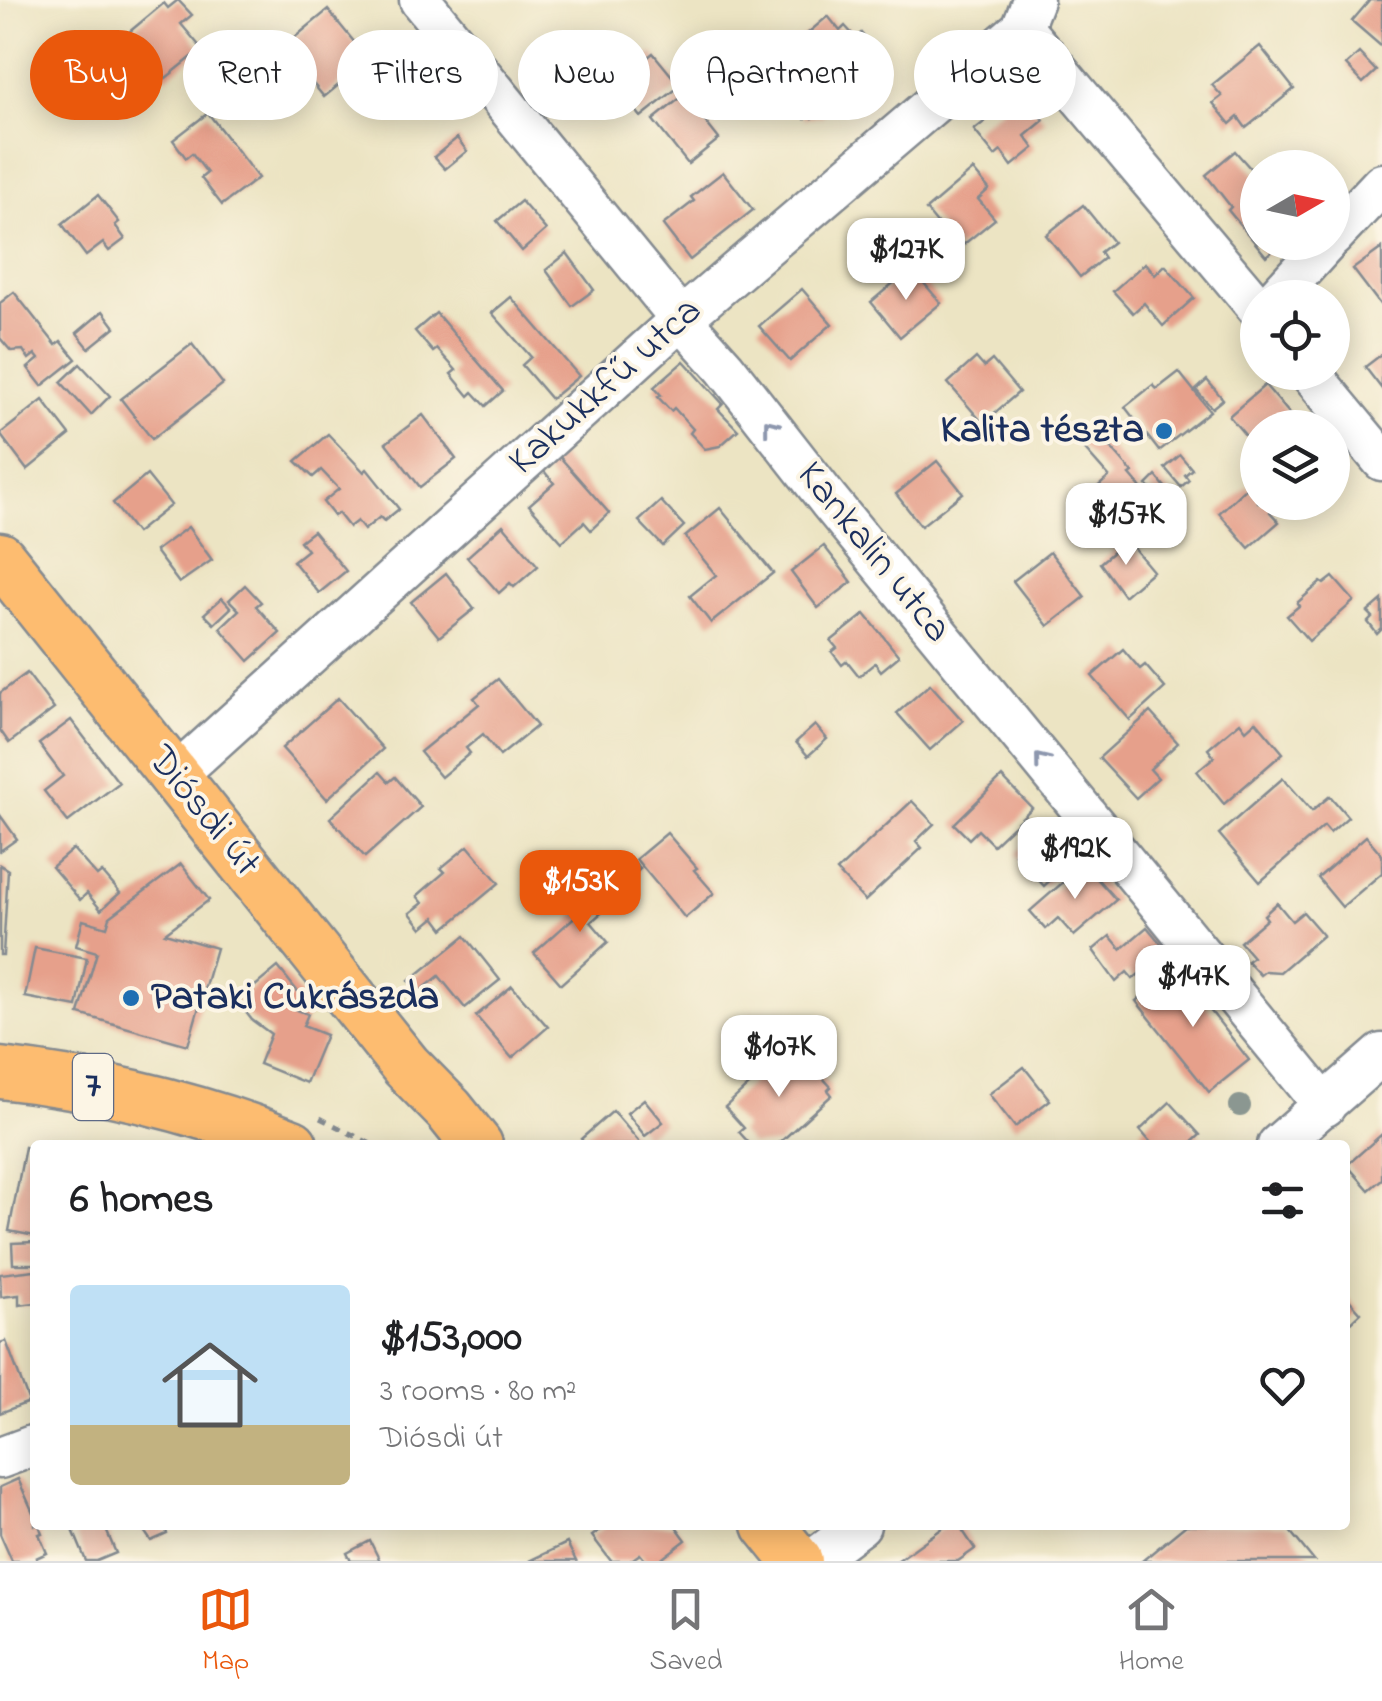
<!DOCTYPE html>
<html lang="en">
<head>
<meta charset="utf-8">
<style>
  body { margin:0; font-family:"Indie Flower",sans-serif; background:#f2f2f2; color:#202124; height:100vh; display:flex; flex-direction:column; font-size:38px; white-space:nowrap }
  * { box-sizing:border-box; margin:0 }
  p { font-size:32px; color:#757577 }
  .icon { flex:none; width:55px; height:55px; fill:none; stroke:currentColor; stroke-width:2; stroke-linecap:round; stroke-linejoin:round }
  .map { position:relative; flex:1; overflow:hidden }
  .drawer { position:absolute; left:30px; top:1140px; width:1320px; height:390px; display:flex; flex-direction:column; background:#fff; border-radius:10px; box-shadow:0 5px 25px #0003 }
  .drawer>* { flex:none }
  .top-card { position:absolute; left:30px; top:30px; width:1322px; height:90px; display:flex; gap:20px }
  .needle { width:65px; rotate:81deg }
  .tools { position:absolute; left:1240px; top:150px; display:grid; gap:20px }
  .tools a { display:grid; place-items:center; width:110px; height:110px; border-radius:50%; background:#fff; box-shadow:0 5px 25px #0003; font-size:50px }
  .price { position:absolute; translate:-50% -85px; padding:0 22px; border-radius:20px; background:#fff; color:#222; font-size:32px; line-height:65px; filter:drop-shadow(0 2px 5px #0008) }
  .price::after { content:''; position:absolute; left:50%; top:60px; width:30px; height:22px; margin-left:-15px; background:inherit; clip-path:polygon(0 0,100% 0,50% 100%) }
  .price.current { background:#ea580c; color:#fff }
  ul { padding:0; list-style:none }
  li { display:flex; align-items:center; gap:30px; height:250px; padding:0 40px }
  li span { display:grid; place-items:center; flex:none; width:280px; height:200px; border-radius:10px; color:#555 }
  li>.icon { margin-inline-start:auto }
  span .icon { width:120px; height:120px; fill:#fffc; stroke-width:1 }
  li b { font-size:42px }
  h2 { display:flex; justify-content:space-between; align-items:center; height:120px; padding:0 40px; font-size:42px }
  .tag { padding:0 35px; border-radius:45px; background:#fff; box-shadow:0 5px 25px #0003; font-size:35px; line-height:90px }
  .tag.current { background:#ea580c; color:#fff }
  .tabs { display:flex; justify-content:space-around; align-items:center; height:140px; border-top:2px solid #e0e0e0; background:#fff; font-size:28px; color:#757577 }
  .tabs a { display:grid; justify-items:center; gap:5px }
  .tabs .current { color:#ea580c }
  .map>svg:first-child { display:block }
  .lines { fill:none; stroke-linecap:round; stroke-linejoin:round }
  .stream { stroke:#59c5d1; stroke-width:9 }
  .building { fill:#e6a08b }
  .minor-casing { stroke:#848a90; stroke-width:45 }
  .major-casing { stroke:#848a90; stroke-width:55 }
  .path { stroke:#848a90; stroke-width:5; stroke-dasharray:8 8; stroke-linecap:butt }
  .minor { stroke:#fff; stroke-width:40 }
  .major { stroke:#fdbc70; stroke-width:50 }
  .tree { fill:#8b9791 }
  .oneway { stroke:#8d97ae }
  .poi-dot { fill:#1f6fb2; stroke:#fcf5e5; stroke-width:4 }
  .labels { text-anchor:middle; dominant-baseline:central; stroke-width:8; stroke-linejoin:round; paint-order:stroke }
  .shield { fill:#fcf5e5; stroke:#5e6a86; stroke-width:2.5 }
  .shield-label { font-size:38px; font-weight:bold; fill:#1b2f5e }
  .street-label { font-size:40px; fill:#1b2f5e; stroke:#fcf5e5 }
  .poi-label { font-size:40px; font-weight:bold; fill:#1b2f5e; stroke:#fcf5e5; text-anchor:end }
</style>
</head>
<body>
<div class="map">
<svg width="1382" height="1561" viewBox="0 0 1382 1561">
  <rect width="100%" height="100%" fill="#fcf5e5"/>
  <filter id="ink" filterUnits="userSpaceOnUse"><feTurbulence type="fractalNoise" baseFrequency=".01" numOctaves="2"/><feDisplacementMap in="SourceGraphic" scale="20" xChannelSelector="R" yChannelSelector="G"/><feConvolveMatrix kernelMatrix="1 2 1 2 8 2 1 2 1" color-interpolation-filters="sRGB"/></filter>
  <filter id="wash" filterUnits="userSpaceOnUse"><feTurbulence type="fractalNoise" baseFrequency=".0048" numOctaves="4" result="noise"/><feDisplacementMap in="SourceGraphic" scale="40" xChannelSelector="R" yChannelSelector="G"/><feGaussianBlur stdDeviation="2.25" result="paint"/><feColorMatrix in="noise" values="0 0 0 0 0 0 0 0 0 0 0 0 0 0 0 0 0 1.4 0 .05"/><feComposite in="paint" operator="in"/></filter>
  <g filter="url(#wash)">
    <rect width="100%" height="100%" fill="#ece4c3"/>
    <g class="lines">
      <!-- stream -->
      <path class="stream" d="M1310 1145 1382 1085"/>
    </g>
    <g id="blocks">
      <!-- building -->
      <g class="building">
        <path d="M178 0 192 15 181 24 202 49 166 78 128 33 164 3 168 8Z"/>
        <path d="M1370 0H1382V47L1352 21Z"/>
        <path d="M328 10 369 60 324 97 283 47Z"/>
        <path d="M828 16 840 31 845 26 856 38 861 33 885 62 820 117 817 114 812 118 810 115 805 119 781 90 791 82 785 76 799 65 788 50Z"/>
        <path d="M1260 46 1294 89 1246 128 1238 117 1230 124 1213 103 1222 96 1212 85Z"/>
        <path d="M653 53 680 86 641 117 615 83Z"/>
        <path d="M1359 53 1376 71 1363 83 1346 65Z"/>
        <path d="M1022 92 1044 120 1025 136 1034 148 1012 166 1001 151 995 156 974 130Z"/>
        <path d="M684 95 719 139 688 164 653 120Z"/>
        <path d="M208 113 258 178 222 205 201 178 207 173 192 153 186 158 173 140Z"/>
        <path d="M457 138 467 151 445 169 434 157Z"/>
        <path d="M1235 151 1258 177V242H1283L1266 256 1228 210 1231 207 1206 175Z"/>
        <path d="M973 170 989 189 978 199 995 219 958 249 926 210Z"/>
        <path d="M723 172 753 210 690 260 663 225 694 201 691 197Z"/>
        <path d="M98 195 119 222 115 225 125 239 109 251 103 243 86 256 62 224Z"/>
        <path d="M521 201 546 230 522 251 497 221Z"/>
        <path d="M1083 205 1113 242 1100 252 1104 258 1080 277 1046 235Z"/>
        <path d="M1382 248V307L1353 269Z"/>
        <path d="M567 253 594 290 572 306 546 270Z"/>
        <path d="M1145 263 1155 275 1165 265 1194 298 1163 326 1144 303 1133 313 1113 291Z"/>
        <path d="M911 268 941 303 900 337 871 302Z"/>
        <path d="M802 289 832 324 790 361 759 326Z"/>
        <path d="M14 292 56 345 61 341 76 359 42 386 28 368 39 359 35 354 29 359 23 350 11 351 0 338V303Z"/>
        <path d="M511 297 579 376 551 399 522 365 531 357 492 313Z"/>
        <path d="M103 311 115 327 89 348 77 333Z"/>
        <path d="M436 313 503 391 486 406 473 392 469 396 451 374 456 370 437 349 433 352 415 331Z"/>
        <path d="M192 344 223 384 152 439 121 399Z"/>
        <path d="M1382 354V389L1365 367Z"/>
        <path d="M976 358 984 367 992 360 1019 392 983 423 948 383Z"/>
        <path d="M684 361 723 404 718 409 738 430 720 446 705 449 690 433 693 429 674 408 671 411 658 397 661 395 654 387Z"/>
        <path d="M80 364 110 396 91 415 61 382Z"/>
        <path d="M1179 372 1210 411 1159 451 1125 407 1153 385 1157 389Z"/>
        <path d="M1207 380 1223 399 1212 408 1196 390Z"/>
        <path d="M1265 385 1295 420 1287 428H1258V450L1229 416Z"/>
        <path d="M43 400 70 435 27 470 0 434Z"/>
        <path d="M423 415 456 459 420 487 386 443Z"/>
        <path d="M1092 432 1096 436 1099 434 1133 473 1130 475 1141 488 1128 499 1131 503 1129 504 1144 521 1131 532 1094 490 1109 477 1079 443Z"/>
        <path d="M328 434 364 472 367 469 399 509 384 521 380 517 364 530 357 521 349 527 338 513 334 516 323 502 339 489 321 470 313 477 296 461Z"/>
        <path d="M1180 455 1192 469 1185 475 1189 480 1181 487 1165 468Z"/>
        <path d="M559 456 609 513 591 530 584 522 562 542 529 505 554 483 543 470Z"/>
        <path d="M937 461 963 493 921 526 896 494Z"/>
        <path d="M147 475 171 505 136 533 113 503Z"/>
        <path d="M1156 476 1170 493 1161 501 1147 485Z"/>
        <path d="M1248 486 1258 497V502H1281L1270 512 1279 522 1249 548 1219 513Z"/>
        <path d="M661 501 684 526 663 546 639 521Z"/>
        <path d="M720 508 773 573 711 623 690 596 716 575 685 537Z"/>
        <path d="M503 525 538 566 514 587 510 583 499 593 467 557Z"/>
        <path d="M188 527 212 560 179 583 155 551Z"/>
        <path d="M313 531 346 571 319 593 293 561 307 550 300 541Z"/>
        <path d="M1127 540 1153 571 1124 596 1100 563Z"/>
        <path d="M824 546 852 582 818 608 791 572Z"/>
        <path d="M1050 552 1085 597 1048 626 1013 581Z"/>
        <path d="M446 573 474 609 439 637 411 602Z"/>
        <path d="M1333 577 1354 601 1309 641 1287 616 1299 606 1297 603 1321 582 1324 584Z"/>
        <path d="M245 585 261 602 256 606 280 633 249 661 220 628 239 610 229 600Z"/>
        <path d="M222 598 231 608 214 624 204 614Z"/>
        <path d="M1382 600V629L1377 634 1368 622 1373 617 1368 612Z"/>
        <path d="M865 614 899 656 881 671 875 663 859 676 847 661 842 665 832 652 837 648 831 641Z"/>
        <path d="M1123 649 1140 669 1145 665 1165 688 1130 720 1092 676Z"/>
        <path d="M27 673 54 709 9 743 0 730V693Z"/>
        <path d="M498 679 537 726 500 756 483 734 466 748 470 753 441 777 420 752 479 704 474 698Z"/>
        <path d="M930 684 963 721 930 750 897 713Z"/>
        <path d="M338 698 383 749 327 799 282 748Z"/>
        <path d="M1150 712 1178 743 1150 769 1158 778 1136 798 1099 758Z"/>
        <path d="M71 720 119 783 68 822 44 791 63 776 39 744Z"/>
        <path d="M1256 721 1283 753 1224 804 1197 771 1214 757 1208 749 1240 722 1246 730Z"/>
        <path d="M815 725 827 739 808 756 796 742Z"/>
        <path d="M380 772 389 782 395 777 421 807 365 857 330 818Z"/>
        <path d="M1002 777 1032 808 993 845 978 830 969 839 954 824Z"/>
        <path d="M1283 778 1312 811 1330 796 1348 817 1330 833 1324 826 1260 882 1219 834Z"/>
        <path d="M912 801 934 824 916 841 922 848 865 901 837 871Z"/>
        <path d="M0 815 17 839 0 851Z"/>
        <path d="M1049 822 1079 854 1044 886 1015 854Z"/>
        <path d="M667 833 697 868 694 870 714 893 685 918 636 859Z"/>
        <path d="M1366 836 1382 855V873L1342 907 1318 878Z"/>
        <path d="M468 846 499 883 444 929 435 917 422 928 410 913 423 903 417 896 445 872 441 868Z"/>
        <path d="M73 849 97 876 102 872 120 893 101 910 87 893 80 900 52 867Z"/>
        <path d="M635 863 640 869 611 894 616 900 591 922 608 942 561 984 534 953Z"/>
        <path d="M181 864 209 900 165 933 216 948 188 1045 79 1014 97 952 76 946 83 920 107 927 110 917Z"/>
        <path d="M1084 864 1116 900 1074 936 1058 918 1046 929 1030 911Z"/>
        <path d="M0 865 8 870 3 955H0Z"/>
        <path d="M1277 903 1292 921 1303 912 1323 935 1280 972 1265 971 1260 975 1247 961 1253 957 1240 942 1267 919 1264 915Z"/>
        <path d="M1147 927 1167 951 1133 979 1127 972 1116 982 1093 950 1110 936 1121 949Z"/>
        <path d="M465 936 500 980 465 1008 439 976 418 993 409 981Z"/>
        <path d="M35 948 87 958 77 1007 25 997Z"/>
        <path d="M278 967 302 997 297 1010 308 1014 303 1026 326 1035 306 1083 259 1064 271 1034 252 1020 237 1001Z"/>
        <path d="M1177 968 1249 1060 1209 1092 1136 1001Z"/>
        <path d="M512 986 548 1027 512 1058 476 1016Z"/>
        <path d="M793 1045 831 1087 828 1090 832 1095 777 1145H751L739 1132 744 1128 725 1107Z"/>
        <path d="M1024 1067 1050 1100 1015 1127 989 1094Z"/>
        <path d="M644 1099 663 1122 645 1136 627 1113Z"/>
        <path d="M1170 1102 1200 1135 1189 1145H1153L1140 1130Z"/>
        <path d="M613 1111 642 1145H586L581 1139Z"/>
        <path d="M1382 1134V1179L1369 1190 1347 1165Z"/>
        <path d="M25 1147 35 1149V1236L9 1231Z"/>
        <path d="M35 1242V1264H13L12 1243Z"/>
        <path d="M35 1270V1303L19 1305V1295L1 1297 0 1274Z"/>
        <path d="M1345 1295 1361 1313 1345 1328Z"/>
        <path d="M6 1341 29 1402 0 1413V1343Z"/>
        <path d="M18 1479 35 1517V1525H39L42 1533 39 1534 47 1553 36 1558 37 1561H12L0 1534V1487Z"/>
        <path d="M71 1525H104L116 1553 97 1561H86Z"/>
        <path d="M140 1525H165L167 1534 151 1541Z"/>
        <path d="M607 1525H675L686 1540 659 1561H646L640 1554 630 1561H611L592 1536Z"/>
        <path d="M947 1525H959L975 1549 958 1561H897Z"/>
        <path d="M1186 1525H1285L1314 1561H1142Z"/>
        <path d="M370 1541 380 1561H351L347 1553Z"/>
        <path d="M567 1543 576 1561H529Z"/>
      </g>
    </g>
  </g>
  <g filter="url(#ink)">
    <use href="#blocks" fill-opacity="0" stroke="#848a90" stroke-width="2.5"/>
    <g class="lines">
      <defs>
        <g id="minor">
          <path d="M420 0 681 319 725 368 829 501 1325 1106"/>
          <path d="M1022 28 1258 308"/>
          <path d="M1332 237 1382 184"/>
          <path d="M1276 298 1327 242"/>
          <path d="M1309 372 1382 460"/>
          <path d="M175 776 681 319 1022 28 1033 0"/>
          <path d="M1278 1145 1382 1054"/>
          <path d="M0 1458 35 1445"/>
          <path d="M812 1561 860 1525"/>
        </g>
        <g id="major">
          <path d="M0 558 406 1066 449 1110 477 1145"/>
          <path d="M0 1073C99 1084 199 1108 292 1145"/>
          <path d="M768 1525 797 1561"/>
        </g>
      </defs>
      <!-- minor casing -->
      <use href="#minor" class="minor-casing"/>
      <!-- major casing -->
      <use href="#major" class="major-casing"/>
      <!-- path -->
      <path class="path" d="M320 1118 373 1145"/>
      <!-- minor -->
      <use href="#minor" class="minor"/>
      <!-- major -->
      <use href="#major" class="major"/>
    </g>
    <!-- trees -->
    <circle class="tree" cx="1240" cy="1106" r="11"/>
    <!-- one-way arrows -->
    <defs><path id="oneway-chevron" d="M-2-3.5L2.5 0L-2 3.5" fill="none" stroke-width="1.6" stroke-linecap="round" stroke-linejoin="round" transform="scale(2.5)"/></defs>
    <g class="oneway">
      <use href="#oneway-chevron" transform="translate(770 426) rotate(-128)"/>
      <use href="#oneway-chevron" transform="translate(1041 760) rotate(-129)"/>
    </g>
  </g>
  <!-- markers -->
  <g class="poi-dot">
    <circle cx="1164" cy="431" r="10"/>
    <circle cx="131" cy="998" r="10"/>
  </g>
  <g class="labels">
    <!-- shield labels -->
    <rect class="shield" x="73" y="1054" width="40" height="66" rx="8"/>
    <g class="shield-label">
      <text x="93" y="1087">7</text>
    </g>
    <!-- street labels -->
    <g class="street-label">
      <text transform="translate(606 387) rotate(-42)">Kakukkfű utca</text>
      <text transform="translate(873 553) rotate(51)">Kankalin utca</text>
      <text transform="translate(203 812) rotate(51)">Diósdi út</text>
    </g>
    <!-- poi labels -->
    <g class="poi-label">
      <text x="1144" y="431">Kalita tészta</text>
      <text x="151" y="998" text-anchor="start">Pataki Cukrászda</text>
    </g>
  </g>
</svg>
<div class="tools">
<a><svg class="needle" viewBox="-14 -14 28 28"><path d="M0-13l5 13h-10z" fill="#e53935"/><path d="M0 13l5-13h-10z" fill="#757577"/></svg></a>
<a><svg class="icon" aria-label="locate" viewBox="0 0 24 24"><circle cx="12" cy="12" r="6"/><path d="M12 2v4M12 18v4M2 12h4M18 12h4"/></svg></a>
<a><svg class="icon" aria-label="layers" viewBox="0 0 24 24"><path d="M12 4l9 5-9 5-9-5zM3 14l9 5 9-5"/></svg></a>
</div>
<b class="price" style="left:906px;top:303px">$127K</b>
<b class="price" style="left:1126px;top:568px">$157K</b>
<b class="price" style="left:1075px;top:902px">$192K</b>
<b class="price current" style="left:580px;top:935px">$153K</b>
<b class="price" style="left:1193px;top:1030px">$147K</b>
<b class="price" style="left:779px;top:1100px">$107K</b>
<div class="top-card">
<a class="tag current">Buy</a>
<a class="tag">Rent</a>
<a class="tag">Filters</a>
<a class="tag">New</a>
<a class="tag">Apartment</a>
<a class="tag">House</a>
</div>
<section class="drawer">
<h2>6 homes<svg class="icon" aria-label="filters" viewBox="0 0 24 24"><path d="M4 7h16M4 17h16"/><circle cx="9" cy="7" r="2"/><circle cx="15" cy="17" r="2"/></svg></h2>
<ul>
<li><span style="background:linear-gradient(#bfe0f5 70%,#c2b280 0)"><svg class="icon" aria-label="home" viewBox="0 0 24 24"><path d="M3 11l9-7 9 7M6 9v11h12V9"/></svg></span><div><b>$153,000</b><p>3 rooms · 80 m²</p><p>Diósdi út</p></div><svg class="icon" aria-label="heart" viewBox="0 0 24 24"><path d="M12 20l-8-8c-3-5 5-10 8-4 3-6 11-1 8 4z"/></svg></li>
</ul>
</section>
</div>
<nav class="tabs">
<a class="current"><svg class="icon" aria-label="map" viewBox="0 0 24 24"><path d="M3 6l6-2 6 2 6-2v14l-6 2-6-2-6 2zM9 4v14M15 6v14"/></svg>Map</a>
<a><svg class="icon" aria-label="saved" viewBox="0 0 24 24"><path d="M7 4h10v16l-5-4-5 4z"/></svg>Saved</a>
<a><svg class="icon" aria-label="home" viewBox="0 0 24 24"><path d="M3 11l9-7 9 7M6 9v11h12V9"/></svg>Home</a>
</nav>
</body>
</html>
